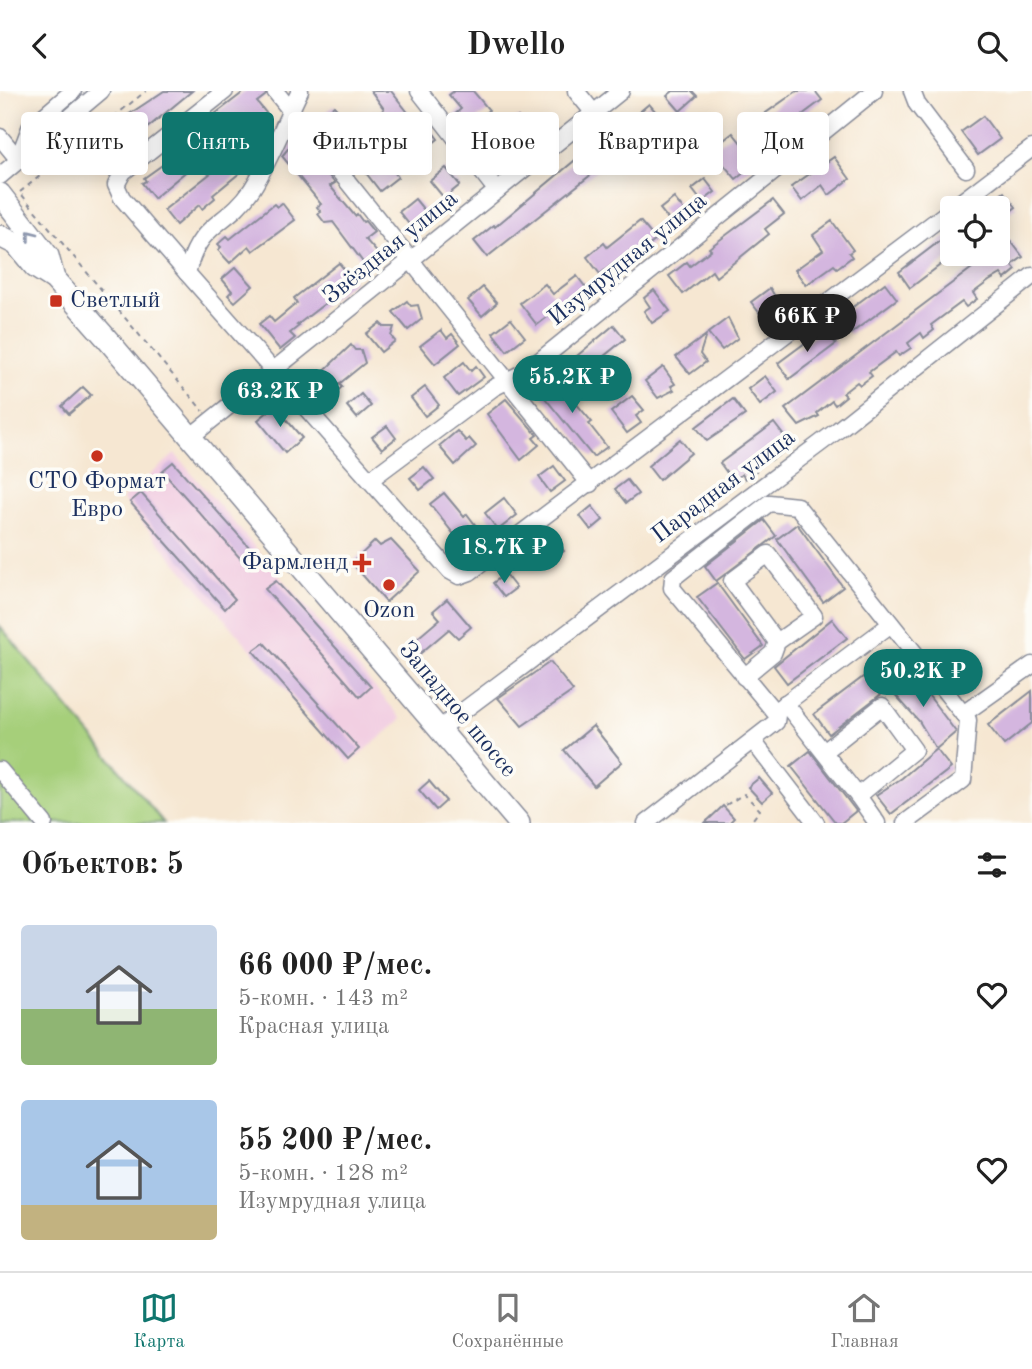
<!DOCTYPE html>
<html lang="ru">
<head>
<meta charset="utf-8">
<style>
  body { margin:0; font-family:"Old Standard TT",serif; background:#f2f2f2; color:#222; height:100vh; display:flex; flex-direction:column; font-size:26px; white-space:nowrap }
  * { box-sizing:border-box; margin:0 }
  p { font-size:23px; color:#767676 }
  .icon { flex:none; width:38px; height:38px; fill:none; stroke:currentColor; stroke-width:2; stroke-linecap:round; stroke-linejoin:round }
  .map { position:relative; height:732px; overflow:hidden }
  .drawer { display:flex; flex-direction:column; background:#fff; flex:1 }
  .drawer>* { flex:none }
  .top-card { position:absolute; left:21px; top:21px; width:990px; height:63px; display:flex; gap:14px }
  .buttons { position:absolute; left:940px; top:105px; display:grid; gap:14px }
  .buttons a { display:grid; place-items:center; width:70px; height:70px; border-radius:7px; background:#fff; box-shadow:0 4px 18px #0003; font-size:35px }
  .price { position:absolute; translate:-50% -60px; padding:0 16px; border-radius:24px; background:#0f766e; color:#fff; font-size:23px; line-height:46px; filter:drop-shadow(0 2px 4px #0008) }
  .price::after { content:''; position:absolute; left:50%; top:42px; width:21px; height:16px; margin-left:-10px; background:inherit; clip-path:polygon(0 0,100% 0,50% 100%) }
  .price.on { background:#222; color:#fff }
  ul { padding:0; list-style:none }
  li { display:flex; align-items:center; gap:21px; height:175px; padding:0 21px }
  li span { display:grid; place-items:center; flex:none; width:196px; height:140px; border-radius:7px; color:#555 }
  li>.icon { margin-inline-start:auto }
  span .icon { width:84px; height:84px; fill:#fffc; stroke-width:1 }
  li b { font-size:30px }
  h2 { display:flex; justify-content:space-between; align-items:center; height:84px; padding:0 21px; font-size:30px }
  .chip { padding:0 24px; border-radius:7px; background:#fff; box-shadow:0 4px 18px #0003; font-size:24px; line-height:63px }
  .chip.on { background:#0f766e; color:#fff }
  header { display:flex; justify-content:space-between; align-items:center; height:91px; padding:0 21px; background:#fff; font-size:32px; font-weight:700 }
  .dock { display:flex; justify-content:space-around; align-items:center; height:98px; border-top:2px solid #e0e0e0; background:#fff; font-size:19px; color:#767676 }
  .dock a { display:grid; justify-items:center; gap:4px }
  .dock .on { color:#0f766e }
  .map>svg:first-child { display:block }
  .built { fill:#f2cfe2 }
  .green { fill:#a6cf7a; stroke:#607f6c; stroke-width:2 }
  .building { fill:#d4b6df }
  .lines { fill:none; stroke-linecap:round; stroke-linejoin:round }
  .minor-casing { stroke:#888b98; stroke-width:19 }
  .major-casing { stroke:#888b98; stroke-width:24 }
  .path { stroke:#888b98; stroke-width:2; stroke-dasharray:5 5; stroke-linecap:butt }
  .minor { stroke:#fff; stroke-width:16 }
  .major { stroke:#fff; stroke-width:21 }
  .oneway { stroke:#8d97ae }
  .poi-dot { fill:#c8321e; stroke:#fdfcf7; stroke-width:2.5 }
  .labels { text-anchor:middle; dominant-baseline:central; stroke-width:7; stroke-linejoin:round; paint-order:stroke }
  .street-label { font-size:24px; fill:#1b2f5e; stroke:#fdfcf7 }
  .poi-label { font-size:24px; fill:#1b2f5e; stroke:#fdfcf7 }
</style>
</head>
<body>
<header><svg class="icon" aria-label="back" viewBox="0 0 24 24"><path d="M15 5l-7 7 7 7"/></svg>Dwello<svg class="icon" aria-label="search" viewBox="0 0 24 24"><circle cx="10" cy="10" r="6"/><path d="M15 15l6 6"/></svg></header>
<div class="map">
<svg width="1032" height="732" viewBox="0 0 1032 732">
  <rect width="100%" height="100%" fill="#fdfcf7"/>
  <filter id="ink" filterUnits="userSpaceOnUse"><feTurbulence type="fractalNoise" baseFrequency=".0143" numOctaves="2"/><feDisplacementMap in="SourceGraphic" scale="14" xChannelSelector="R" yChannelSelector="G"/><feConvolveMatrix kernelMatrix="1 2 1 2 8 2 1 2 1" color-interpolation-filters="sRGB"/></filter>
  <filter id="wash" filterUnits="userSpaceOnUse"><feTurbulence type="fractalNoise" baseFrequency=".00686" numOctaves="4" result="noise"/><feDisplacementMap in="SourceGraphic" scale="28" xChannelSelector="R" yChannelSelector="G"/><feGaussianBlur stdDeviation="1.57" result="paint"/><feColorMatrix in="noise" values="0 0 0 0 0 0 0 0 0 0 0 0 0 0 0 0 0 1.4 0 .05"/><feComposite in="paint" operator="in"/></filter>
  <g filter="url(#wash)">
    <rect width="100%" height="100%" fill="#f6e7d2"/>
    <!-- built -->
    <path class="built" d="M175 363 402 628 349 673 122 408Z"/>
    <!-- green -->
    <path class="green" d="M0 535 164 732H0Z"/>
    <g id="blocks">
      <!-- building -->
      <g class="building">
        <path d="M164 0H192L134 48 129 55 131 57 118 68 120 70 113 77 98 58 102 54 95 46Z"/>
        <path d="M245 0H265L266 4 257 11 267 23 251 35 246 29 218 51 242 80 213 104 215 107 202 118 199 114 176 134 164 119 211 82 201 68 154 107 142 92 146 90 144 87 217 35 210 27Z"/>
        <path d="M371 0H391L410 24 393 38 380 22 384 18Z"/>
        <path d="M454 0H473L489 19 471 32 469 29 463 34 454 24 461 18 449 4Z"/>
        <path d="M673 0H692L697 5 680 20 667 5Z"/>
        <path d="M797 0H815L822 9 778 42 763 24Z"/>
        <path d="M649 13 662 28 645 42 632 27Z"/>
        <path d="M334 15 346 29 333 39 322 25Z"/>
        <path d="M983 25 1000 48 978 64 961 41Z"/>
        <path d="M518 26 533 44 515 58 501 40Z"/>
        <path d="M428 35 438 48 416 65 406 53Z"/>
        <path d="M618 37 631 52 487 166 474 150 494 134 495 136 586 60 592 68 607 57 601 52Z"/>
        <path d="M733 42 757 72 736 88 711 59Z"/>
        <path d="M296 48 315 76 319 73 335 92 330 95 355 125 357 123 363 131 365 130 374 141 365 148 382 167 368 178 333 131 325 132 318 123 321 121 317 116 321 113 282 65Z"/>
        <path d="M834 66 850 88 829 104 822 94 802 110 791 96Z"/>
        <path d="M384 68 398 86 380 100 366 82Z"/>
        <path d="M446 77 460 94 444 107 430 90Z"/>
        <path d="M705 88 715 101 702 111 692 98Z"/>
        <path d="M1004 101 1016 116 998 130V117H982Z"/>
        <path d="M674 107 687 123 673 134 660 118Z"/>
        <path d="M415 108 429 125 413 138 399 121Z"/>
        <path d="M773 109 784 123 765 138 769 143 716 186 712 180 683 203 669 185 687 171 690 175 711 159 709 157Z"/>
        <path d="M282 112 295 129 253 160 249 155 230 172 218 159 221 156 218 153 227 145 230 148 274 113 277 116Z"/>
        <path d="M640 130 656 149 634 166 629 161 600 183 587 166 604 152 607 156Z"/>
        <path d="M832 130 853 159 849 162 852 166 837 177 834 174 806 194 795 179 823 159 813 144Z"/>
        <path d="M945 146 952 155V165L910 197 899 181Z"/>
        <path d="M1010 149 1023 166 1012 174 1016 179 1005 188 1001 183 989 190 973 202 977 208 966 216 962 211 931 234 934 239 924 247 921 242 908 252 911 257 899 265 896 261 869 281 872 285 860 294 857 291 843 302 846 305 835 314 832 310 817 322 819 325 799 335 785 318 972 177 992 163H998V158Z"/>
        <path d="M339 172 354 190 297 234 299 235 290 242 295 247 280 259 259 233 269 225 274 231 297 212 294 207Z"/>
        <path d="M236 176 253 195 235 211 228 204 232 200 222 188Z"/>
        <path d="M577 185 590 202 574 215 569 209 537 234 520 212 545 193 553 203Z"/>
        <path d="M885 192 897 208 850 243 838 227Z"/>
        <path d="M483 196 497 212 482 225 468 209Z"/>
        <path d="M770 197 781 216 764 228 751 211Z"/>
        <path d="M654 199 670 220 652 232 644 220 650 216 644 207Z"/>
        <path d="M407 210 411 215 418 214 422 228 408 239 393 221Z"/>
        <path d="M728 227 738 247 722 259 708 242Z"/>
        <path d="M511 228 525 246 507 260 493 242Z"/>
        <path d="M380 232 384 236H394L391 245 395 250 381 261 366 243Z"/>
        <path d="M614 234 625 248 577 287 566 274Z"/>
        <path d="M824 238 836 253 789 288 778 272Z"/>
        <path d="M441 239 447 247 452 243 460 253 435 273 420 255Z"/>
        <path d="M706 244 700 263 706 271 690 283 676 266Z"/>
        <path d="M351 254 355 259H361L365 272 339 293 342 296 328 308 324 303H317L313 290Z"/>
        <path d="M464 271 471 280 476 275 484 286 458 305 444 287Z"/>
        <path d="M663 276 675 293 671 295 674 299 658 307 645 290Z"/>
        <path d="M552 284 592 331 589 333 607 356 593 366 536 296Z"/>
        <path d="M765 285 777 301 760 314 748 298Z"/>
        <path d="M83 296 91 304 69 323 62 315Z"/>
        <path d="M425 296 439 314 425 325 411 307Z"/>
        <path d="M361 303 371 315 357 327 347 315Z"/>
        <path d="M632 305 644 319 636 325 641 332 627 342 611 321Z"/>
        <path d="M506 308 537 344 533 347 539 354 521 369 487 323Z"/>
        <path d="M733 308 745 324 707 350 696 336Z"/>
        <path d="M275 315 302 347 285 362 258 329Z"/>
        <path d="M774 332 787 349 779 355 783 361 771 369 768 364 753 375 756 380 745 388 742 383 733 390 720 372Z"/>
        <path d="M387 335 396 347 382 358 372 346Z"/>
        <path d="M457 340 466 350 469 347 476 355 455 374 439 355Z"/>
        <path d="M680 348 691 362 659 389 648 375Z"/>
        <path d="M173 371 259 467 249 477 162 380Z"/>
        <path d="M554 375 565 390 550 401 539 386Z"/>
        <path d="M424 376 434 388 420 399 410 387Z"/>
        <path d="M627 389 638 403 626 412 615 398Z"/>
        <path d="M141 402 235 508 225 518 130 411Z"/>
        <path d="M444 402 464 426 467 423 477 436 460 451 430 413Z"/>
        <path d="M504 407 517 424 498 439 485 422Z"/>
        <path d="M592 415 603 429 591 439 580 425Z"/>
        <path d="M764 429 776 445 716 490 705 475Z"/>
        <path d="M797 433 843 496 823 511 777 448Z"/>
        <path d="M553 446 564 460 552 469 541 455Z"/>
        <path d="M391 449 420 480 386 511 352 472 375 450 380 455Z"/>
        <path d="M505 483 516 497 504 506 493 492Z"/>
        <path d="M276 490 371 596 360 606 265 498Z"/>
        <path d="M717 492 763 555 745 568 697 506Z"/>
        <path d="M447 508 471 536 458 547 449 538 416 566 407 556 440 528 433 520Z"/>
        <path d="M832 528 847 547 787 592 774 575Z"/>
        <path d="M264 552 359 658 348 668 253 560Z"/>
        <path d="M550 571 573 600 522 635 498 607Z"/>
        <path d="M875 577 889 597 829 643 814 623Z"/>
        <path d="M911 581 956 641 936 658 919 630 889 597Z"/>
        <path d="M1032 600V632L1004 654 988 634Z"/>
        <path d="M593 635 622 671 594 695 564 659Z"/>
        <path d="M936 658 951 677 891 723 876 704 902 687Z"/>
        <path d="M810 660 856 720 841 732H836L791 675Z"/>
        <path d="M759 687 772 702 762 711 748 696Z"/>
        <path d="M429 690 446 710 436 719 419 699Z"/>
        <path d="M723 715 734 727 729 732H705Z"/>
      </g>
    </g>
  </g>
  <g filter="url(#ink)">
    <use href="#blocks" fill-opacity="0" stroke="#888b98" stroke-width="2"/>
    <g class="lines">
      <defs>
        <g id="minor">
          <path d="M275 0 590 393"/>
          <path d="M300 0C284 32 271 68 252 98 227 136 200 129 187 182L450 480 459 485 470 481 952 118"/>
          <path d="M419 0 497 100"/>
          <path d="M576 0 593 21"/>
          <path d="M912 0 917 13 966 78"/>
          <path d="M0 46 18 68"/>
          <path d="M19 66 30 37 73 0"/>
          <path d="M0 85 101 0"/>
          <path d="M953 117 1032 57"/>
          <path d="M187 182 122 107 116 94 123 81 225 0"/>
          <path d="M189 347 621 0"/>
          <path d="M371 388 493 297 528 279 874 0"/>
          <path d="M744 586 773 562 777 551 814 525 768 463 732 490 777 551"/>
          <path d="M785 612 858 705 914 659 882 615 824 661"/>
          <path d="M778 618 891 533"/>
          <path d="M963 623 1032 574"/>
          <path d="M439 638 838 339 1032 185"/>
          <path d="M753 650 816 732"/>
          <path d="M0 679 44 732"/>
          <path d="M858 705 877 732"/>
          <path d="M646 732 776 631 777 624 672 497 673 487 769 412 797 415 968 629 963 689 905 732"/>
        </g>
        <g id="major">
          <path d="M0 103 48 165 54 188"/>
          <path d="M0 145 16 153 35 176 54 188 107 248 519 732"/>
        </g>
      </defs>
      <!-- minor casing -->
      <use href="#minor" class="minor-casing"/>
      <!-- major casing -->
      <use href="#major" class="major-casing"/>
      <!-- path -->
      <g class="path">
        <path d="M20 101 146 0"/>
        <path d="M22 104 203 320"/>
        <path d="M726 714 744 703 760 719 750 732"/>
        <path d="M705 732 708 729"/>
      </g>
      <!-- minor -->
      <use href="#minor" class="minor"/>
      <!-- major -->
      <use href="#major" class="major"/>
    </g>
    <!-- one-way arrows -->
    <defs><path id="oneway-chevron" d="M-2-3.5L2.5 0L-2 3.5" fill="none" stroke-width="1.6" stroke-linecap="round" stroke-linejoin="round" transform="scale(1.75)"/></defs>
    <use class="oneway" href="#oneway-chevron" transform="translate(31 144) rotate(-128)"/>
  </g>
  <!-- markers -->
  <g class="poi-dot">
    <rect x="49" y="203" width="14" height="14" rx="3.5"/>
    <circle cx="97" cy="365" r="7"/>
    <path d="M358.5 461.5h7v7h7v7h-7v7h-7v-7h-7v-7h7z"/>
    <circle cx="389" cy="494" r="7"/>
  </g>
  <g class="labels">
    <!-- street labels -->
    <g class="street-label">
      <text transform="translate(391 157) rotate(-39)">Звёздная улица</text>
      <text transform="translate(628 169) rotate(-39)">Изумрудная улица</text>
      <text transform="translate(724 396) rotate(-37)">Парадная улица</text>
      <text transform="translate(457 619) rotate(50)">Западное шоссе</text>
    </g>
    <!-- poi labels -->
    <g class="poi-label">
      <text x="70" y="210" text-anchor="start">Светлый</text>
      <text x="97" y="391">СТО Формат<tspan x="97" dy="28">Евро</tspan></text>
      <text x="348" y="472" text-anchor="end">Фармленд</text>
      <text x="389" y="520">Ozon</text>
    </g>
  </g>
</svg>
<div class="buttons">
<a><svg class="icon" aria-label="locate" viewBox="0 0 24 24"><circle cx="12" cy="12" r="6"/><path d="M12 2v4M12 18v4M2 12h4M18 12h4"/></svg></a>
</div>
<b class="price on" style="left:807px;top:263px">66K ₽</b>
<b class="price" style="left:572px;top:324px">55.2K ₽</b>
<b class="price" style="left:280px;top:338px">63.2K ₽</b>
<b class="price" style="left:504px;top:494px">18.7K ₽</b>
<b class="price" style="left:923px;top:618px">50.2K ₽</b>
<div class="top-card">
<a class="chip">Купить</a>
<a class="chip on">Снять</a>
<a class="chip">Фильтры</a>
<a class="chip">Новое</a>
<a class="chip">Квартира</a>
<a class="chip">Дом</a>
</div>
</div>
<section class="drawer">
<h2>Объектов: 5<svg class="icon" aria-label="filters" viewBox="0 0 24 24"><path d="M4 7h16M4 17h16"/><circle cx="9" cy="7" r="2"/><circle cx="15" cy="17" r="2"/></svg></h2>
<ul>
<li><span style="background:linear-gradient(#c9d6e8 60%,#8fb573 0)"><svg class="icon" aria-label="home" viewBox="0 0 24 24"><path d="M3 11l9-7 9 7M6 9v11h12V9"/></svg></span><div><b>66 000 ₽/мес.</b><p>5-комн. · 143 m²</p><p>Красная улица</p></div><svg class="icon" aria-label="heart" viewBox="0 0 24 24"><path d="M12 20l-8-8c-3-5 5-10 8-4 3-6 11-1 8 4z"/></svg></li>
<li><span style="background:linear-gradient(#a9c7e8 75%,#c2b280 0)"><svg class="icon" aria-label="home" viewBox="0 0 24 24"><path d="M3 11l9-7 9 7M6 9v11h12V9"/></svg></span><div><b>55 200 ₽/мес.</b><p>5-комн. · 128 m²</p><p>Изумрудная улица</p></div><svg class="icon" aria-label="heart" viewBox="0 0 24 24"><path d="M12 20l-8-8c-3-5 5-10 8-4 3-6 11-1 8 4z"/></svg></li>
</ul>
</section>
<nav class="dock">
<a class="on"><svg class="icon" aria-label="map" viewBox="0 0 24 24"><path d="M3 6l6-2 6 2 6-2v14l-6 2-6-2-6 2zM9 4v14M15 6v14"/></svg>Карта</a>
<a><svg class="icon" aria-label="saved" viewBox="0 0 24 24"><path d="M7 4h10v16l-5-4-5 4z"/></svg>Сохранённые</a>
<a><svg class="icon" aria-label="home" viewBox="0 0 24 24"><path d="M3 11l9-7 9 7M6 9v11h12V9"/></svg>Главная</a>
</nav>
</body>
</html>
